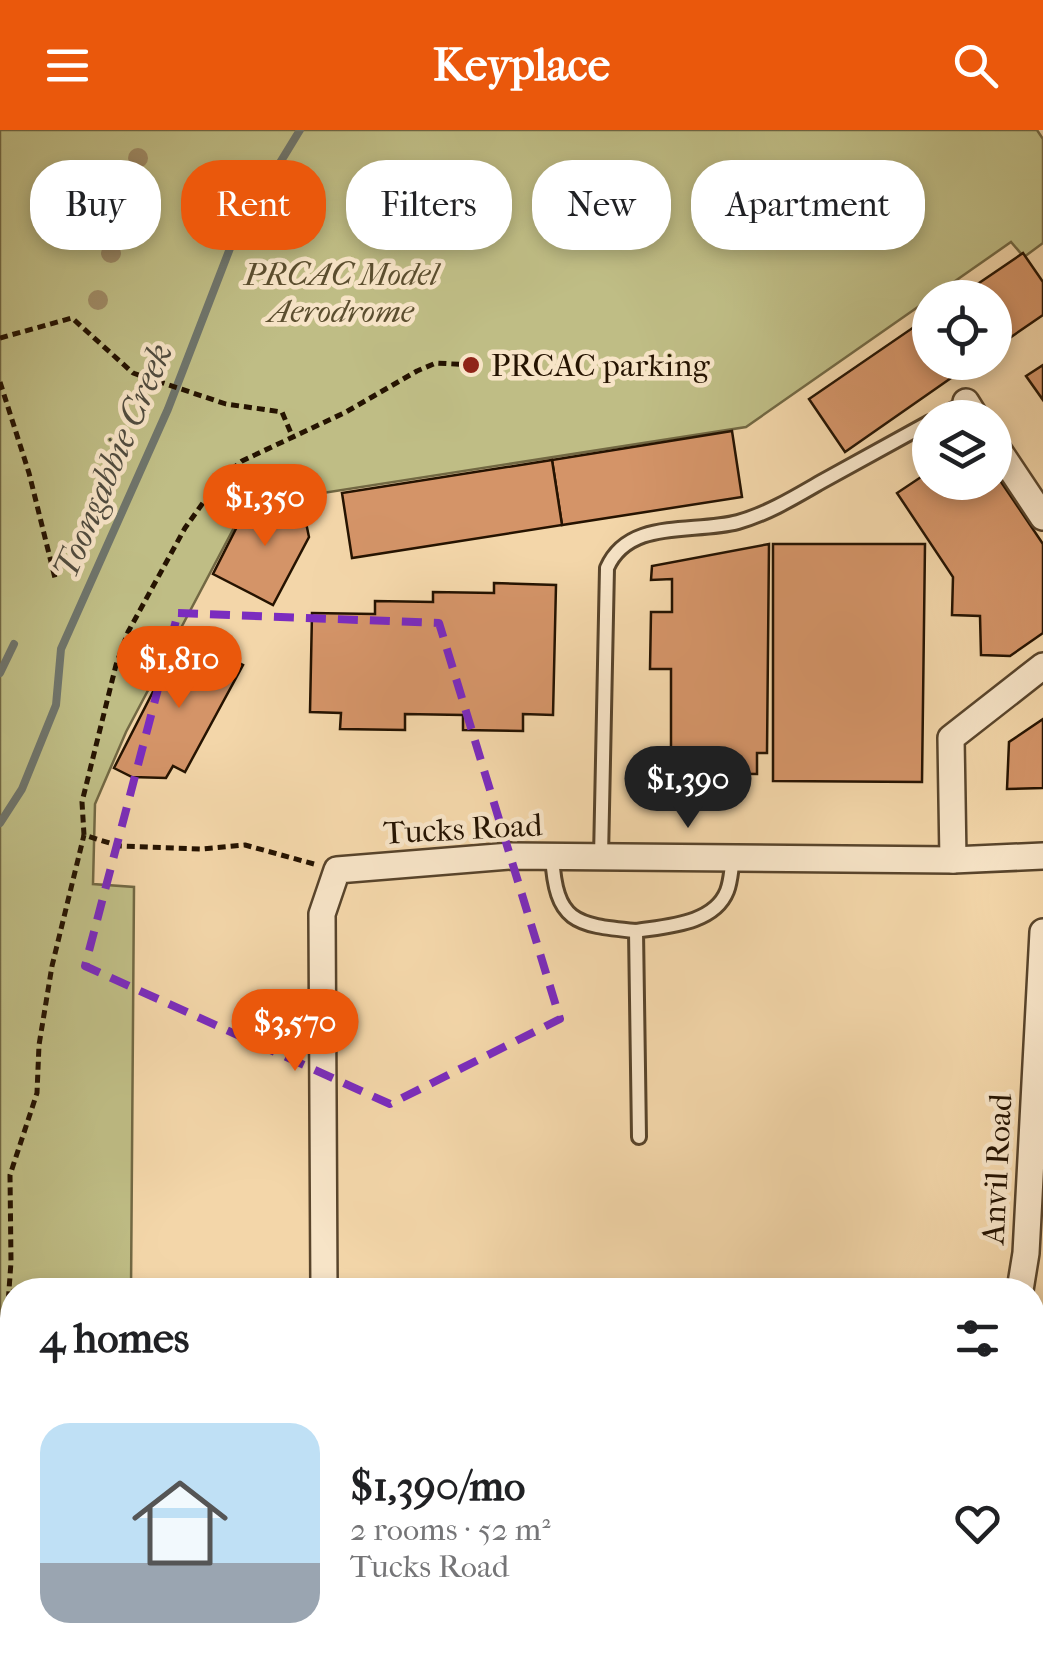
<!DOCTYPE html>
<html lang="en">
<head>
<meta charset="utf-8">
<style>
  body { margin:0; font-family:"IM FELL French Canon",serif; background:#f6f6f6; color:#202124; height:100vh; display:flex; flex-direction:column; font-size:38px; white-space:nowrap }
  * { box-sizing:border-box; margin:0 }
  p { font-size:32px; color:#757577 }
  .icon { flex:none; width:55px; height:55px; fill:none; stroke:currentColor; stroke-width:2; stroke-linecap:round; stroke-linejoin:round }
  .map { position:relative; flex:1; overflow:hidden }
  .panel { position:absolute; left:0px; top:1148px; width:1045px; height:392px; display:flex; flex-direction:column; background:#fff; border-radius:40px 40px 0 0; box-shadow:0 5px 15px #0003 }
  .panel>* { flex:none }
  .hud { position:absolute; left:30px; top:30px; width:985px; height:90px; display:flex; gap:20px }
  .fabs { position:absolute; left:912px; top:150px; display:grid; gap:20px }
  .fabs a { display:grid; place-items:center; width:100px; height:100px; border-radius:50%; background:#fff; box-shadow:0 5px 15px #0003; font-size:50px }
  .price { position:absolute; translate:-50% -85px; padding:0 22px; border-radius:35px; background:#ea580c; color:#fff; font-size:32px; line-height:65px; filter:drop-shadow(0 2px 5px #0008) }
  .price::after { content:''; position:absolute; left:50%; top:60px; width:30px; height:22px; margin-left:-15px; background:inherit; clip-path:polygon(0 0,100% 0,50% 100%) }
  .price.active { background:#222; color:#fff }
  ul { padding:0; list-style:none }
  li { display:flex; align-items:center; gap:30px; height:250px; padding:0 40px }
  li+li { border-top:2px solid #e0e0e0 }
  li span { display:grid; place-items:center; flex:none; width:280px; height:200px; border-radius:30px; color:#555 }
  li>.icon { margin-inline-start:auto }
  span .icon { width:120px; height:120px; fill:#fffc; stroke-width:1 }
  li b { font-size:42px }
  h2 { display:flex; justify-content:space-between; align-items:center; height:120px; padding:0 40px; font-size:42px }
  .pill { padding:0 35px; border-radius:40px; background:#fff; box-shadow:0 5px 15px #0003; font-size:35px; line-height:90px }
  .pill.active { background:#ea580c; color:#fff }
  header { display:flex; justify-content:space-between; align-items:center; height:130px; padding:0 40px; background:#ea580c; color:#fff; font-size:45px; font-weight:700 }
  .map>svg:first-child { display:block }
  .green { fill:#bfbd85; stroke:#726843; stroke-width:2.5 }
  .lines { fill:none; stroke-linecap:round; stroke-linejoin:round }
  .stream { stroke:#6f756c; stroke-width:8 }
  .building { fill:#d49468; stroke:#251301; stroke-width:2.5 }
  .service-casing { stroke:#58442b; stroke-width:18 }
  .minor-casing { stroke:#58442b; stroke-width:30 }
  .path { stroke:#251301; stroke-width:5; stroke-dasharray:8 5; stroke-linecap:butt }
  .service { stroke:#f7e4c7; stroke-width:12 }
  .minor { stroke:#f7e4c7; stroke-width:25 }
  .tree { fill:#9f8b66 }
  .marked { fill:none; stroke:#7b2cbf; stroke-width:8; stroke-dasharray:20 12; stroke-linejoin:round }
  .poi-dot { fill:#8f2418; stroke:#f7e4c7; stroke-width:4 }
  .labels { text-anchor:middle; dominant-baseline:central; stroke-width:9; stroke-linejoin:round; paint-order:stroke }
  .park-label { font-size:32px; font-style:italic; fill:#5b4e2f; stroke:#f7e4c7 }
  .poi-label { font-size:32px; fill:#251301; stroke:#f7e4c7; text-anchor:start }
  .street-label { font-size:32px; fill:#251301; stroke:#f7e4c7 }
  .water-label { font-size:35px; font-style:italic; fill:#504c3f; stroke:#f7e4c7 }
</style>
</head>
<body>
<header><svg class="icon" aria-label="menu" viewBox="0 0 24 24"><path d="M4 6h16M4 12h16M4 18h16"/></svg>Keyplace<svg class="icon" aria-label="search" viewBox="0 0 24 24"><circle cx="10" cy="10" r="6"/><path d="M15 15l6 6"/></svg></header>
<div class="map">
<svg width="1043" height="1539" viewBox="0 0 1043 1539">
  <rect width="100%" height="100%" fill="#f3d6a9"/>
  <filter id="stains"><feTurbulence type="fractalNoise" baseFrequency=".002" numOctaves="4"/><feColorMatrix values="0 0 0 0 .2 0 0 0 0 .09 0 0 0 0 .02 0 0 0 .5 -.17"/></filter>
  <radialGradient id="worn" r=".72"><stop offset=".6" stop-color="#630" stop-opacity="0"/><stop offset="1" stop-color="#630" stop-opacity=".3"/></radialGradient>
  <!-- green -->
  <path class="green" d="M0 0H1037L1043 9V113L1024 127 1011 112 746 297 246 375 126 602 95 674 93 754 134 757 131 1160H12V1528H128V1539H0Z"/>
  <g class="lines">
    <!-- stream -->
    <g class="stream">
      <path d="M0 543 14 514"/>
      <path d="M0 693 22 659 56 575 61 519 168 279 234 108 300 0"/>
    </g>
  </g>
  <!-- building -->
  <g class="building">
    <path d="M1023 123 1043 152V185L995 218V168H957Z"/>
    <path d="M930 186V232H974L845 322 809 269Z"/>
    <path d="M1043 235V270L1026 246Z"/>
    <path d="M732 301 742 367 562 395 552 330Z"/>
    <path d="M552 330 562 395 352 428 342 363Z"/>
    <path d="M930 341V352H995V343L1043 414V503L1010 526 981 525 980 486 952 485 953 447 897 363Z"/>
    <path d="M301 369 309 407 273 475 213 444 247 377Z"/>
    <path d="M769 414 767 623H757V644L680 643 681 623H671V539H650L651 482H672V449L651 450 652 436Z"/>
    <path d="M773 414H925L922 652 773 651Z"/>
    <path d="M494 453 556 455 553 585 523 584V601L463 600V585L405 584V600L340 599 341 583 310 582 312 483 375 484V471L433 472V462L494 463Z"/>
    <path d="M183 503 243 535 185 642 173 636 166 648 132 647 114 638Z"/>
    <path d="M1043 589V658L1007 659 1009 612Z"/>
    <rect x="1032" y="1420" width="11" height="101"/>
  </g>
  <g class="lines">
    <defs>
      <g id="service">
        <path d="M938 288 966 272"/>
        <path d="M552 726C556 792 574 795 636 801"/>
        <path d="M601 727 607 438C629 388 693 404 738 392 767 384 795 367 821 352 858 332 894 312 930 292"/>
        <path d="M639 1007 636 801C667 796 714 794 727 761 731 751 731 739 733 729"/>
      </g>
      <g id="minor">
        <path d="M966 272 976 288"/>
        <path d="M995 315 1043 387"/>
        <path d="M953 730 951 608 1043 536"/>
        <path d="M324 1160 322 784 337 740 510 726 953 730 1043 726"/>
        <path d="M1020 1160 1026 1123 1043 802"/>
        <path d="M804 1539V1528"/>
      </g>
    </defs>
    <!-- service casing -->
    <use href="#service" class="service-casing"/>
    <!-- minor casing -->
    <use href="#minor" class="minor-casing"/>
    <!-- path -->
    <g class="path">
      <path d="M0 208 72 188 133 243 226 274 282 282 293 308"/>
      <path d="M0 252 29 343 55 448"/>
      <path d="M314 734 245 715 202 719 119 716 84 705 82 672 116 535 128 502 185 398 220 349 242 331 346 282 417 241 436 233 471 235"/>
      <path d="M0 1286 11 1132 10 1045 37 963 39 915 52 836 84 705"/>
    </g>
    <!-- service -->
    <use href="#service" class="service"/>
    <!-- minor -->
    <use href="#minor" class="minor"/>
  </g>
  <!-- trees -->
  <g class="tree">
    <circle cx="138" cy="28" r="10"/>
    <circle cx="127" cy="78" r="10"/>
    <circle cx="111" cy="123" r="10"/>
    <circle cx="98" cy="170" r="10"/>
  </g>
  <!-- marked area -->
  <path class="marked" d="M178 483 439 493 560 889 390 974 85 836Z"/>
  <!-- markers -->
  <circle class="poi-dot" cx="471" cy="235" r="10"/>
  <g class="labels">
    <!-- park labels -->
    <g class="park-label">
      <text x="341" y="144">PRCAC Model<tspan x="341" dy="37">Aerodrome</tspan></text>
    </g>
    <!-- poi labels -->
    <g class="poi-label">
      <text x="491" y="235">PRCAC parking</text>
    </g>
    <!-- street labels -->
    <g class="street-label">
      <text transform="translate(463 699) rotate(-3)">Tucks Road</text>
      <text transform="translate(997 1039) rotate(-87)">Anvil Road</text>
    </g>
    <!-- water labels -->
    <g class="water-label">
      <text transform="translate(113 331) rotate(-67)">Toongabbie Creek</text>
    </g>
  </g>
  <rect width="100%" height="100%" filter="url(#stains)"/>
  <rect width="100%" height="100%" fill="url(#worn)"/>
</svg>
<div class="fabs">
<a><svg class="icon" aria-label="locate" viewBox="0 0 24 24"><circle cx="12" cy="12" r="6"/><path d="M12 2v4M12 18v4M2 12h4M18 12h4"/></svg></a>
<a><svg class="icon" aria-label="layers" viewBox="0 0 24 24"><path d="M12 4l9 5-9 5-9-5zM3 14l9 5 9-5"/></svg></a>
</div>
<b class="price" style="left:265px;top:419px">$1,350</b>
<b class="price" style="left:179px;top:581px">$1,810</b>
<b class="price active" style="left:688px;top:701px">$1,390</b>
<b class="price" style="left:295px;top:944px">$3,570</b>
<div class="hud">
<a class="pill">Buy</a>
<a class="pill active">Rent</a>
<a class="pill">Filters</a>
<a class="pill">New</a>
<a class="pill">Apartment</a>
</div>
<section class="panel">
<h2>4 homes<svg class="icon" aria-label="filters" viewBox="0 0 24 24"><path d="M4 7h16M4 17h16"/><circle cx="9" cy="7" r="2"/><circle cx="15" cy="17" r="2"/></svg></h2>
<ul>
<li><span style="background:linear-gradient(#bfe0f5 70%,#9aa5b1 0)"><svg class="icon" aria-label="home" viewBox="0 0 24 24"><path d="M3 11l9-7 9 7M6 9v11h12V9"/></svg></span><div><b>$1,390/mo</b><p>2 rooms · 52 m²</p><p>Tucks Road</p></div><svg class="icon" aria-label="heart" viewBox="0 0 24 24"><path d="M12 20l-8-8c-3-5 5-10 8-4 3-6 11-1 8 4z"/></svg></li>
</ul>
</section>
</div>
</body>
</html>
